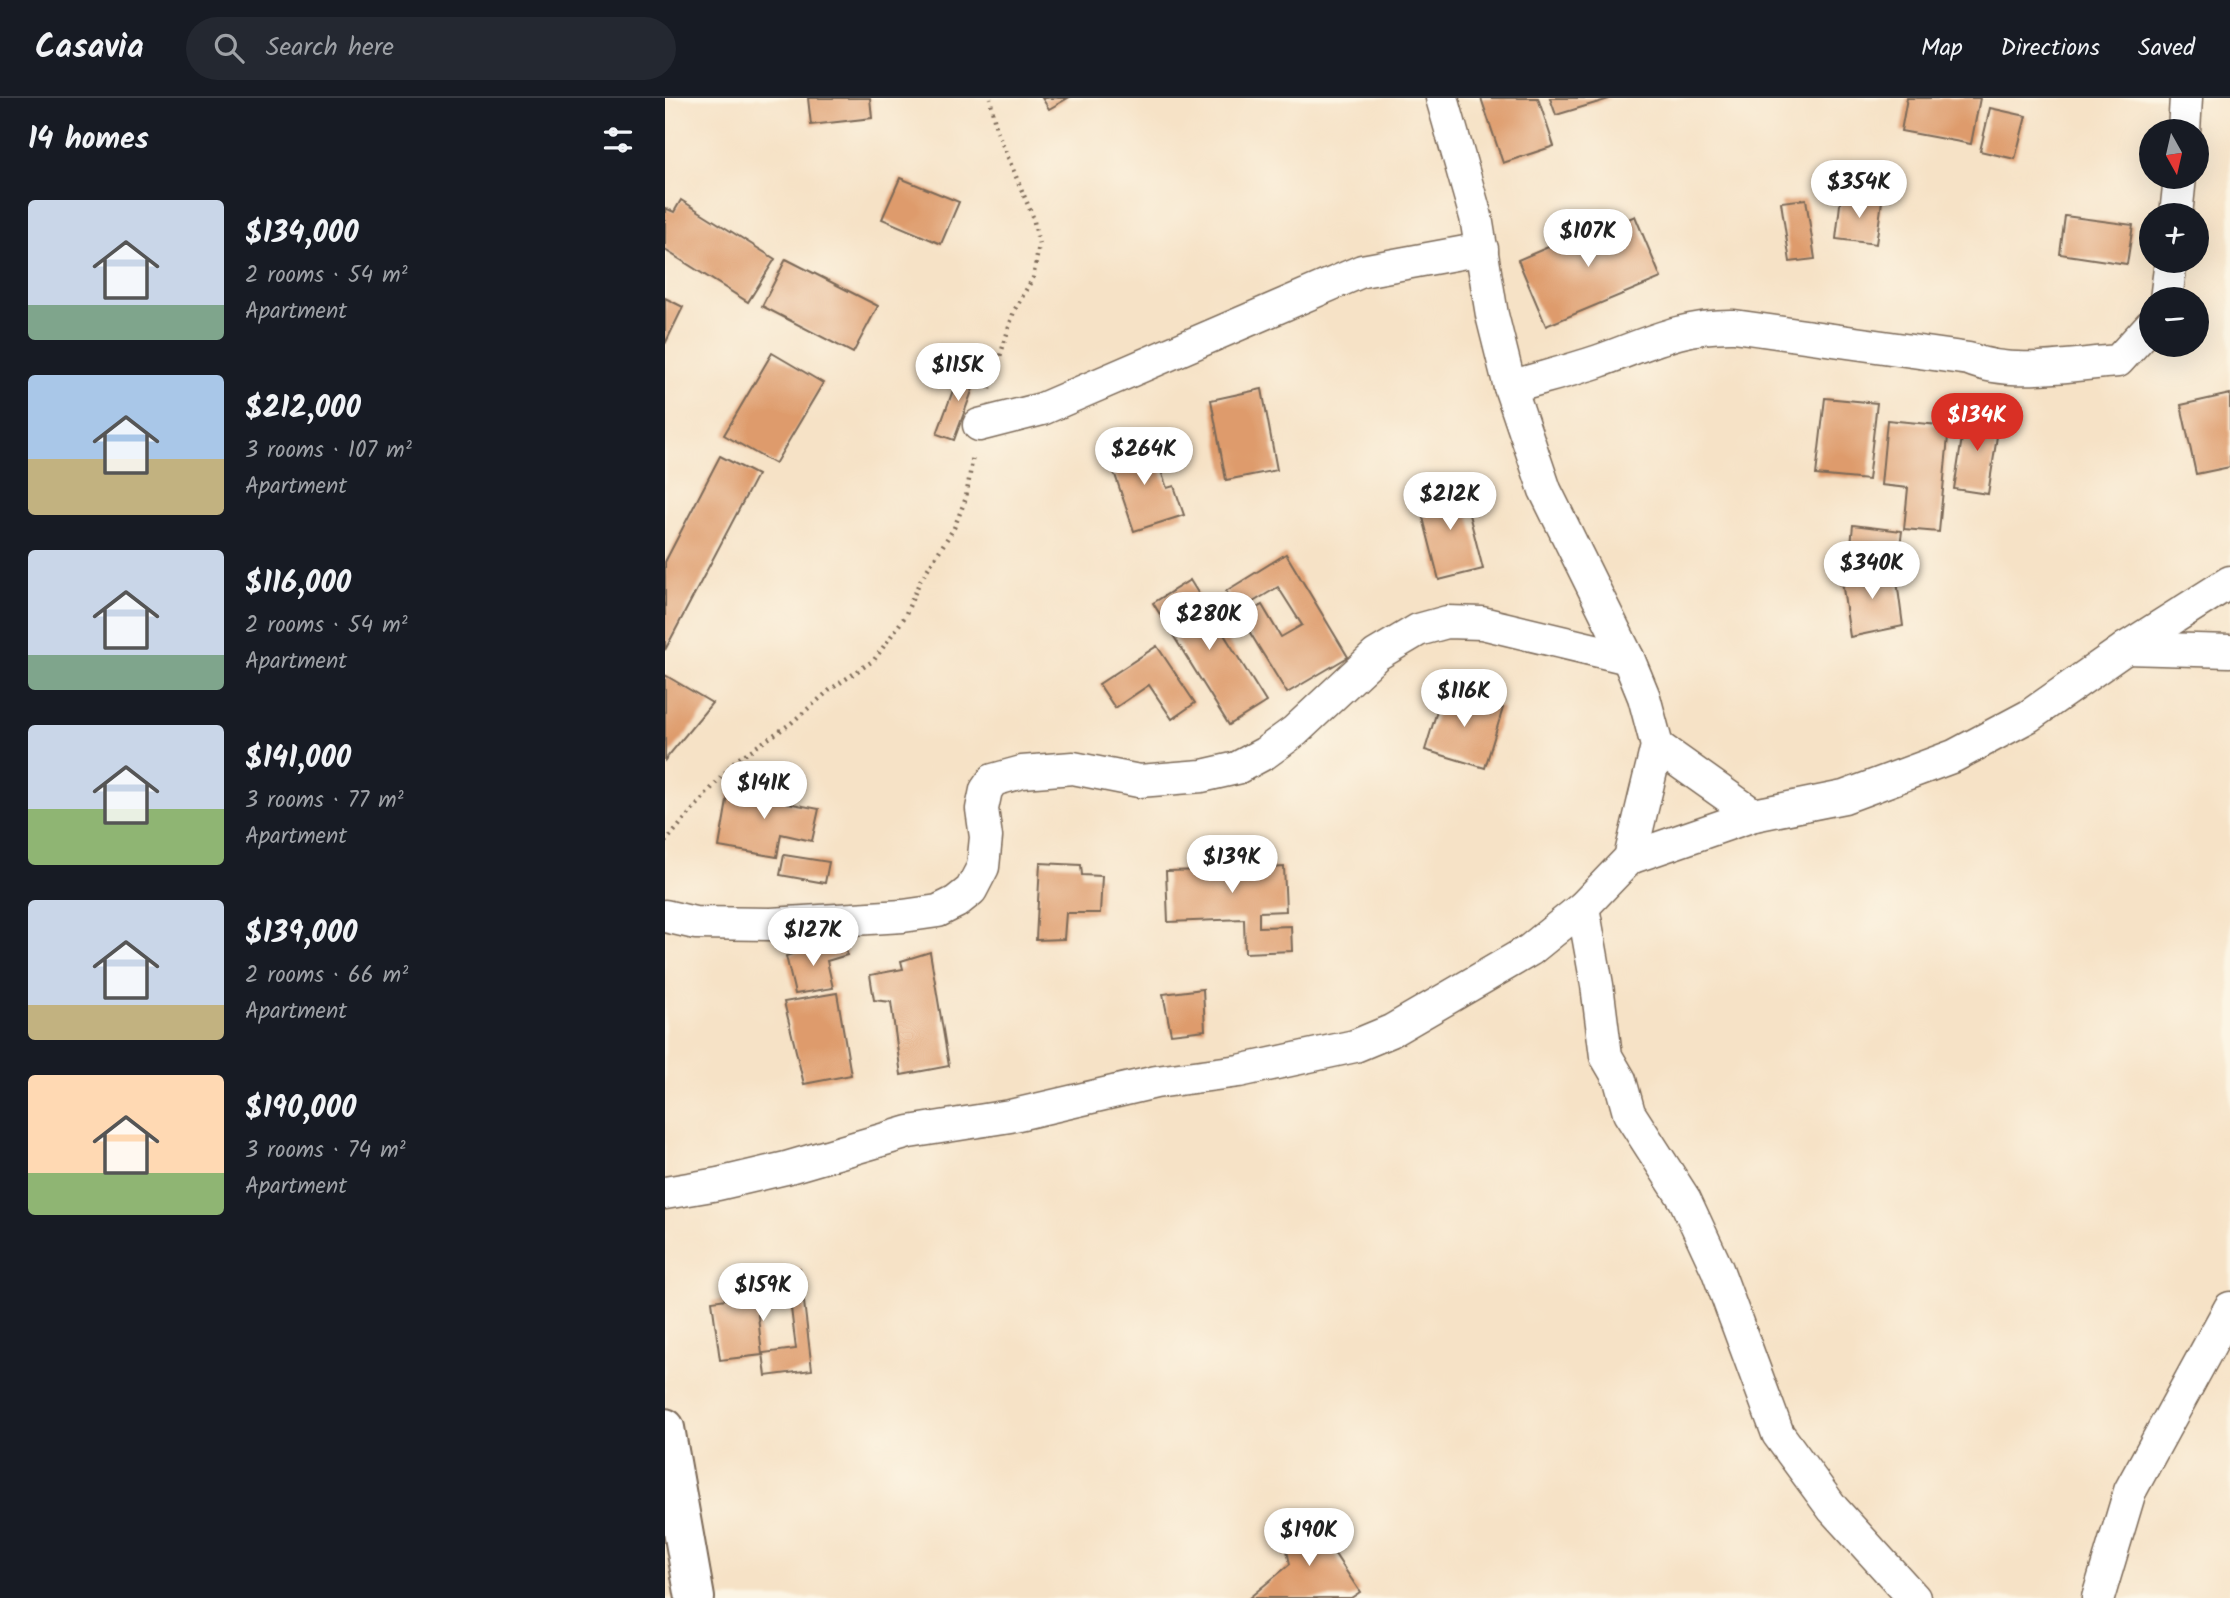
<!DOCTYPE html>
<html lang="en">
<head>
<meta charset="utf-8">
<style>
  body { margin:0; font-family:Kalam,sans-serif; background:#242831; color:#f1f3f6; height:100vh; display:flex; flex-direction:column; font-size:26px; white-space:nowrap }
  * { box-sizing:border-box; margin:0 }
  p { font-size:23px; color:#9ea1a6 }
  .icon { flex:none; width:38px; height:38px; fill:none; stroke:currentColor; stroke-width:2; stroke-linecap:round; stroke-linejoin:round }
  .map { position:relative; flex:1; overflow:hidden }
  .drawer { display:flex; flex-direction:column; background:#171b24; width:665px }
  .drawer>* { flex:none }
  .needle { width:46px; rotate:172deg }
  .controls { position:absolute; left:1474px; top:21px; display:grid; gap:14px }
  .controls a { display:grid; place-items:center; width:70px; height:70px; border-radius:50%; background:#171b24; box-shadow:0 7px 28px #0002; font-size:35px }
  .price { position:absolute; translate:-50% -60px; padding:0 16px; border-radius:24px; background:#fff; color:#222; font-size:23px; line-height:46px; filter:drop-shadow(0 2px 4px #0008) }
  .price::after { content:''; position:absolute; left:50%; top:42px; width:21px; height:16px; margin-left:-10px; background:inherit; clip-path:polygon(0 0,100% 0,50% 100%) }
  .price.active { background:#d93025; color:#fff }
  ul { padding:0; list-style:none }
  li { display:flex; align-items:center; gap:21px; height:175px; padding:0 28px }
  li span { display:grid; place-items:center; flex:none; width:196px; height:140px; border-radius:7px; color:#555 }
  li>.icon { margin-inline-start:auto }
  span .icon { width:84px; height:84px; fill:#fffc; stroke-width:1 }
  li b { font-size:30px }
  h2 { display:flex; justify-content:space-between; align-items:center; height:84px; padding:0 28px; font-size:30px }
  header { display:flex; align-items:center; gap:42px; box-sizing:border-box; height:98px; padding:0 35px; background:#171b24; border-bottom:2px solid #363941 }
  header strong { font-size:33px }
  nav { display:flex; gap:38px; margin-inline-start:auto; font-size:24px }
  .search { width:490px; height:63px; background:#242831; display:flex; align-items:center; gap:18px; box-sizing:border-box; padding:0 24px; border-radius:38px; color:#9ea1a6; font-size:26px }
  main { display:flex; flex:1; min-height:0 }
  .map>svg:first-child { display:block }
  .building { fill:#de9b6c }
  .lines { fill:none; stroke-linecap:round; stroke-linejoin:round }
  .minor-casing { stroke:#7c6a59; stroke-width:35 }
  .tertiary-casing { stroke:#7c6a59; stroke-width:42 }
  .path { stroke:#7c6a59; stroke-width:4.5; stroke-dasharray:2 5; stroke-linecap:butt }
  .minor { stroke:#fff; stroke-width:32 }
  .tertiary { stroke:#fff; stroke-width:38 }
</style>
</head>
<body>
<header>
<strong>Casavia</strong>
<div class="search"><svg class="icon" aria-label="search" viewBox="0 0 24 24"><circle cx="10" cy="10" r="6"/><path d="M15 15l6 6"/></svg>Search here</div>
<nav><a>Map</a><a>Directions</a><a>Saved</a></nav>
</header>
<main>
<section class="drawer">
<h2>14 homes<svg class="icon" aria-label="filters" viewBox="0 0 24 24"><path d="M4 7h16M4 17h16"/><circle cx="9" cy="7" r="2"/><circle cx="15" cy="17" r="2"/></svg></h2>
<ul>
<li><span style="background:linear-gradient(#c9d6e8 75%,#7fa58c 0)"><svg class="icon" aria-label="home" viewBox="0 0 24 24"><path d="M3 11l9-7 9 7M6 9v11h12V9"/></svg></span><div><b>$134,000</b><p>2 rooms · 54 m²</p><p>Apartment</p></div></li>
<li><span style="background:linear-gradient(#a9c7e8 60%,#c2b280 0)"><svg class="icon" aria-label="home" viewBox="0 0 24 24"><path d="M3 11l9-7 9 7M6 9v11h12V9"/></svg></span><div><b>$212,000</b><p>3 rooms · 107 m²</p><p>Apartment</p></div></li>
<li><span style="background:linear-gradient(#c9d6e8 75%,#7fa58c 0)"><svg class="icon" aria-label="home" viewBox="0 0 24 24"><path d="M3 11l9-7 9 7M6 9v11h12V9"/></svg></span><div><b>$116,000</b><p>2 rooms · 54 m²</p><p>Apartment</p></div></li>
<li><span style="background:linear-gradient(#c9d6e8 60%,#8fb573 0)"><svg class="icon" aria-label="home" viewBox="0 0 24 24"><path d="M3 11l9-7 9 7M6 9v11h12V9"/></svg></span><div><b>$141,000</b><p>3 rooms · 77 m²</p><p>Apartment</p></div></li>
<li><span style="background:linear-gradient(#c9d6e8 75%,#c2b280 0)"><svg class="icon" aria-label="home" viewBox="0 0 24 24"><path d="M3 11l9-7 9 7M6 9v11h12V9"/></svg></span><div><b>$139,000</b><p>2 rooms · 66 m²</p><p>Apartment</p></div></li>
<li><span style="background:linear-gradient(#ffd9b3 70%,#8fb573 0)"><svg class="icon" aria-label="home" viewBox="0 0 24 24"><path d="M3 11l9-7 9 7M6 9v11h12V9"/></svg></span><div><b>$190,000</b><p>3 rooms · 74 m²</p><p>Apartment</p></div></li>
</ul>
</section>
<div class="map">
<svg width="1565" height="1500" viewBox="0 0 1565 1500">
  <rect width="100%" height="100%" fill="#fcf5e5"/>
  <filter id="ink" filterUnits="userSpaceOnUse"><feTurbulence type="fractalNoise" baseFrequency=".0143" numOctaves="2"/><feDisplacementMap in="SourceGraphic" scale="14" xChannelSelector="R" yChannelSelector="G"/><feConvolveMatrix kernelMatrix="1 2 1 2 8 2 1 2 1" color-interpolation-filters="sRGB"/></filter>
  <filter id="wash" filterUnits="userSpaceOnUse"><feTurbulence type="fractalNoise" baseFrequency=".00686" numOctaves="4" result="noise"/><feDisplacementMap in="SourceGraphic" scale="28" xChannelSelector="R" yChannelSelector="G"/><feGaussianBlur stdDeviation="1.57" result="paint"/><feColorMatrix in="noise" values="0 0 0 0 0 0 0 0 0 0 0 0 0 0 0 0 0 1.4 0 .05"/><feComposite in="paint" operator="in"/></filter>
  <g filter="url(#wash)">
    <rect width="100%" height="100%" fill="#f6e2c6"/>
    <g id="blocks">
      <!-- building -->
      <g class="building">
        <path d="M143 0H205L207 20 146 27Z"/>
        <path d="M377 0H403L384 11Z"/>
        <path d="M816 0H873L889 48 838 65Z"/>
        <path d="M885 0H944V1L891 17Z"/>
        <path d="M1242 0H1315L1306 46 1236 33Z"/>
        <path d="M1325 10 1361 18 1350 61 1315 53Z"/>
        <path d="M235 80 294 104 276 146 217 121Z"/>
        <path d="M1176 98 1217 103 1211 146 1171 141Z"/>
        <path d="M1141 101 1150 161 1125 164 1116 104Z"/>
        <path d="M16 102 110 161 83 204 0 152V110L9 114Z"/>
        <path d="M970 118 996 180 881 228 853 162 895 144 894 132 922 129 929 136Z"/>
        <path d="M1400 118 1468 127 1462 166 1395 156Z"/>
        <path d="M121 161 213 208 188 255 97 208Z"/>
        <path d="M0 200 18 209 0 246Z"/>
        <path d="M107 255 158 285 110 366 59 337Z"/>
        <path d="M297 268 314 274 289 342 272 336Z"/>
        <path d="M597 291 612 372 561 382 546 302Z"/>
        <path d="M1565 296V369L1531 376 1516 307Z"/>
        <path d="M1160 300 1212 305 1203 382 1151 377Z"/>
        <path d="M1301 314 1335 319 1323 396 1289 391Z"/>
        <path d="M1222 322 1284 328 1274 434 1239 431 1243 390 1216 387Z"/>
        <path d="M485 342 502 390 509 388 519 417 469 433 443 356Z"/>
        <path d="M55 358 92 377 0 552V464Z"/>
        <path d="M796 385 818 471 774 482 752 396Z"/>
        <path d="M1188 427 1237 433 1233 463 1185 457Z"/>
        <path d="M621 456 683 559 622 595 576 520 597 507 616 539 637 527 613 489 573 513 561 493Z"/>
        <path d="M1230 468 1238 528 1185 539 1176 476Z"/>
        <path d="M525 482 601 604 564 627 488 505Z"/>
        <path d="M492 548 530 605 507 621 484 587 450 610 434 586Z"/>
        <path d="M0 577 47 605 0 662Z"/>
        <path d="M778 593 838 610 820 670 760 652Z"/>
        <path d="M65 686 124 697 122 705 154 711 147 743 116 736 112 759 54 749Z"/>
        <path d="M587 743 588 771 619 769 621 813 594 814V829L626 828 627 853 580 855 579 821 503 824 501 773 545 772 544 744Z"/>
        <path d="M119 757 164 764 160 785 115 777Z"/>
        <path d="M375 765 416 767 417 777 437 778 435 815H401L399 841 371 842Z"/>
        <path d="M179 844 182 857 162 863 168 890 130 896 121 858 158 846 159 851Z"/>
        <path d="M265 854 284 968 236 977 226 904 209 902 205 877 238 871 236 863Z"/>
        <path d="M538 891 540 932 506 936 498 896Z"/>
        <path d="M172 895 186 977 139 986 119 904Z"/>
        <path d="M135 1170 147 1272 101 1278 98 1255 131 1251 124 1194 91 1198 97 1257 55 1262 47 1203 83 1198 81 1177Z"/>
        <path d="M644 1417 695 1494 686 1500H584L625 1466 618 1434Z"/>
      </g>
    </g>
  </g>
  <g filter="url(#ink)">
    <use href="#blocks" fill-opacity="0" stroke="#7c6a59" stroke-width="2"/>
    <g class="lines">
      <defs>
        <g id="minor">
          <path d="M1519 33 1521 0"/>
          <path d="M1511 117 1515 79"/>
          <path d="M1501 201 1506 163"/>
          <path d="M845 289C875 280 905 273 934 263 982 246 1017 227 1069 228L1304 261C1347 279 1407 266 1453 263L1486 227"/>
          <path d="M314 327 377 311 697 173 817 151"/>
          <path d="M1461 550 1565 553"/>
          <path d="M992 648 1089 717"/>
          <path d="M965 760 1089 717 1179 699 1289 658 1364 618 1461 550 1565 484"/>
          <path d="M918 809 932 887 941 958 955 982 964 1015 1020 1102 1052 1171 1113 1336 1168 1411 1249 1500"/>
          <path d="M0 818 30 825 106 826 238 818 273 813 291 804 306 792 318 769 321 739 317 711 321 692 328 682 357 674 408 670 474 683 537 678 572 670 600 655 630 633 711 557 753 532 782 524 817 525 963 560"/>
          <path d="M0 1095 53 1086 121 1070 244 1034 345 1018 491 984 574 973 690 948 726 933 865 852 918 809 965 760 992 648 979 599 963 560 880 392 845 289 827 217 811 119 777 0"/>
          <path d="M1433 1500 1465 1393 1565 1210"/>
        </g>
        <path id="tertiary" d="M0 1330 30 1500"/>
      </defs>
      <!-- minor casing -->
      <use href="#minor" class="minor-casing"/>
      <!-- tertiary casing -->
      <use href="#tertiary" class="tertiary-casing"/>
      <!-- path -->
      <g class="path">
        <path d="M325 291 349 213 368 180 374 147 368 119 331 31 325 0"/>
        <path d="M0 744 70 663 125 626 166 591 209 562 239 520 255 483 289 430 301 400 308 357"/>
      </g>
      <!-- minor -->
      <use href="#minor" class="minor"/>
      <!-- tertiary -->
      <use href="#tertiary" class="tertiary"/>
    </g>
  </g>
</svg>
<div class="controls">
<a><svg class="needle" viewBox="-14 -14 28 28"><path d="M0-13l5 13h-10z" fill="#e53935"/><path d="M0 13l5-13h-10z" fill="#9ea1a6"/></svg></a>
<a>+</a>
<a>−</a>
</div>
<b class="price" style="left:1194px;top:122px">$354K</b>
<b class="price" style="left:923px;top:171px">$107K</b>
<b class="price" style="left:293px;top:305px">$115K</b>
<b class="price active" style="left:1312px;top:355px">$134K</b>
<b class="price" style="left:479px;top:389px">$264K</b>
<b class="price" style="left:785px;top:434px">$212K</b>
<b class="price" style="left:1207px;top:503px">$340K</b>
<b class="price" style="left:544px;top:554px">$280K</b>
<b class="price" style="left:799px;top:631px">$116K</b>
<b class="price" style="left:99px;top:723px">$141K</b>
<b class="price" style="left:567px;top:797px">$139K</b>
<b class="price" style="left:148px;top:870px">$127K</b>
<b class="price" style="left:98px;top:1225px">$159K</b>
<b class="price" style="left:644px;top:1470px">$190K</b>
</div>
</main>
</body>
</html>
